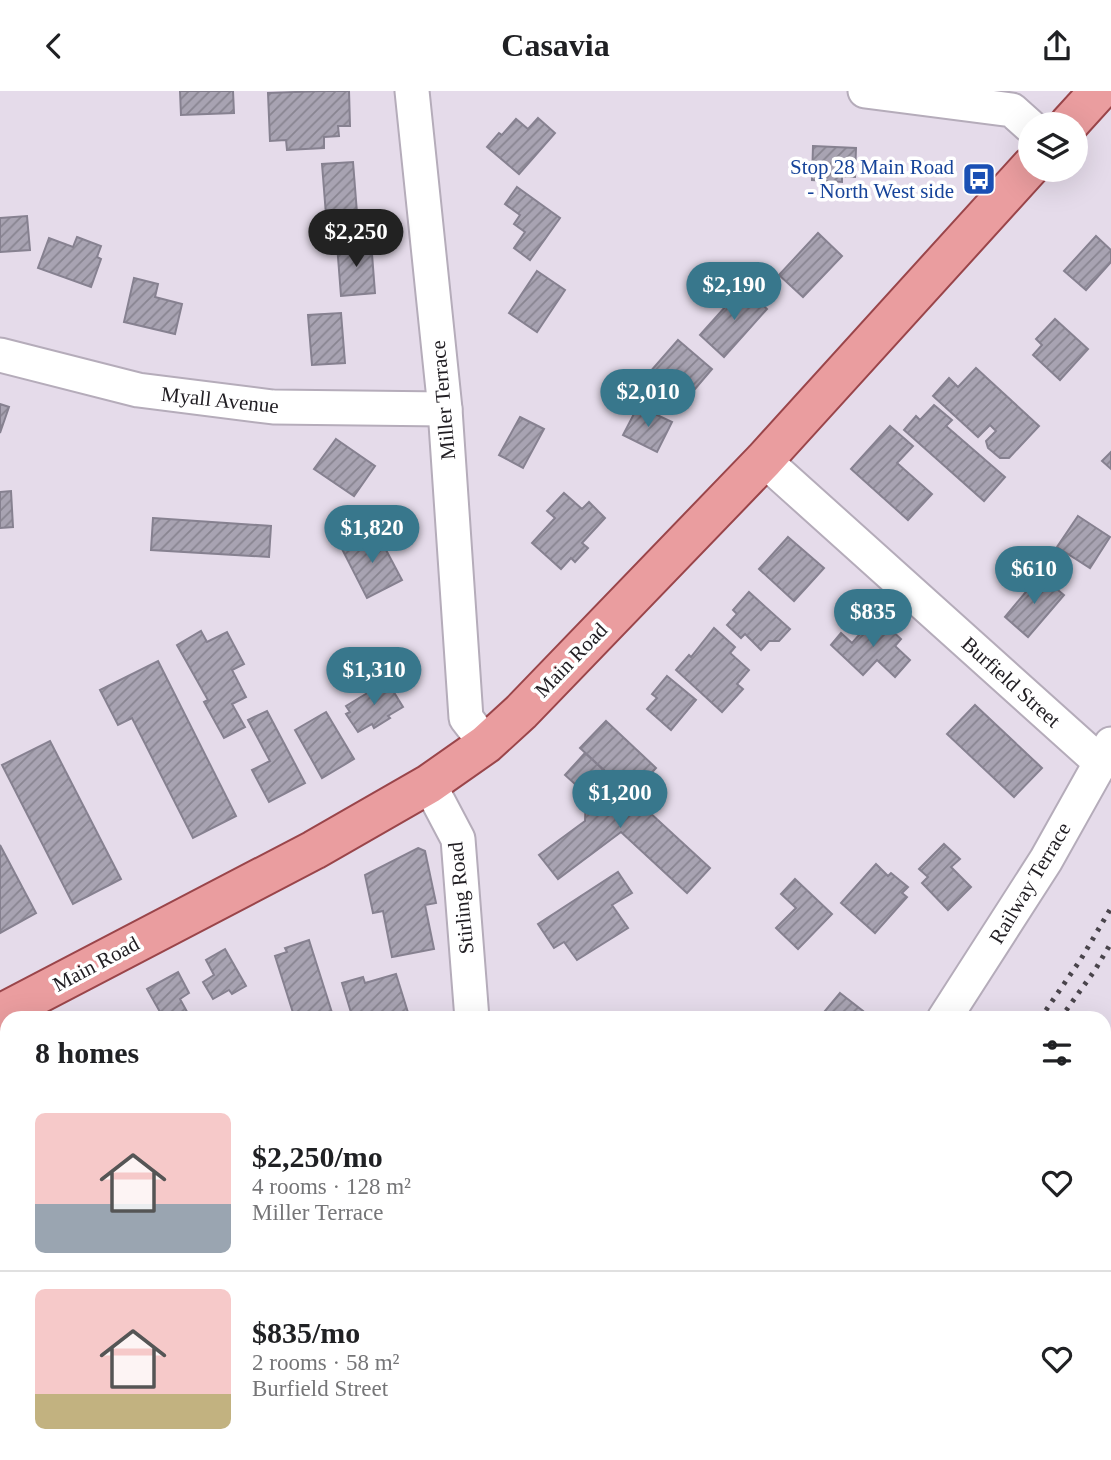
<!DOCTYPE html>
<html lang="en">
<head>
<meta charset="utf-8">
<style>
  body { margin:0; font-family:"Times New Roman",serif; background:#f6f6f6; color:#202124; height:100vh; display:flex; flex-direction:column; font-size:26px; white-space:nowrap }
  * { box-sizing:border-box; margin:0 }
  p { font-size:23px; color:#757577 }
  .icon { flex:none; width:38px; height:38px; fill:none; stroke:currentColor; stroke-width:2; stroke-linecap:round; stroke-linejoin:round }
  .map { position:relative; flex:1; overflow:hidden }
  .side { position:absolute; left:0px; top:920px; width:1111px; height:450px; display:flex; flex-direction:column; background:#fff; border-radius:21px 21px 0 0; box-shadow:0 7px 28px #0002 }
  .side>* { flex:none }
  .buttons { position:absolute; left:1018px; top:21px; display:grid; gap:14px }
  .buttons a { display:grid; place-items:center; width:70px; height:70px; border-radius:50%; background:#fff; box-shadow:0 7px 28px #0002; font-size:35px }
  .price { position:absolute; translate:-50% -60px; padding:0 16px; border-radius:24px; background:#38778c; color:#fff; font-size:23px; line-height:46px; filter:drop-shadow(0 2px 4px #0008) }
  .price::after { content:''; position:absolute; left:50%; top:42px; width:21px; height:16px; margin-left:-10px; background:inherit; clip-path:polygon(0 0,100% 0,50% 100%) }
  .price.selected { background:#222; color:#fff }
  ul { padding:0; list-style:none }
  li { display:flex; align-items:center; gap:21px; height:175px; padding:0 35px }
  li+li { border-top:2px solid #e0e0e0 }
  li span { display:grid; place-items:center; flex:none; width:196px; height:140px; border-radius:10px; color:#555 }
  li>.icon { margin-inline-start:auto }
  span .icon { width:84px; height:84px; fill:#fffc; stroke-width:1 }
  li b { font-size:30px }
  h2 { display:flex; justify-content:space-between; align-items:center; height:84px; padding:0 35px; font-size:30px }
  header { display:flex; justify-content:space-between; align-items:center; height:91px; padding:0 35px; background:#fff; font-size:32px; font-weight:700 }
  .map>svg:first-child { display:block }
  .building { fill:url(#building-hatch); stroke:#868190; stroke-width:2 }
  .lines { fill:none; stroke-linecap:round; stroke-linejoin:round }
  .minor-casing { stroke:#b5acba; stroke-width:37 }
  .major-casing { stroke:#9a454a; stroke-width:42 }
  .minor { stroke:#fff; stroke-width:33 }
  .major { stroke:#ea9d9f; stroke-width:38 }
  .rail { stroke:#49444b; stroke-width:5; stroke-dasharray:3.5 7; stroke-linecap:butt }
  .labels { text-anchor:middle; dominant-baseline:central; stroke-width:7; stroke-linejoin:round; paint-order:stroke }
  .transit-label { font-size:21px; fill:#164399; stroke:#fff; text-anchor:end }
  .street-label { font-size:21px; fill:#201d22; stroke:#fff }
</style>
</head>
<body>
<header><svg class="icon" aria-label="back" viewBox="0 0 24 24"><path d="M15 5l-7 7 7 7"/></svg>Casavia<svg class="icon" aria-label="share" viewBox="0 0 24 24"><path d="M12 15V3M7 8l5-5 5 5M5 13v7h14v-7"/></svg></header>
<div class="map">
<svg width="1111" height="1369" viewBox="0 0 1111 1369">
  <defs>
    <pattern id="building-hatch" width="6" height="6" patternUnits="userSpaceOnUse" patternTransform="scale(1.75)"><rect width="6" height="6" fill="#a8a3b2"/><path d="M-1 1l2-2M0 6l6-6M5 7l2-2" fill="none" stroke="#888490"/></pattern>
  </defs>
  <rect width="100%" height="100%" fill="#e5dbea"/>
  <!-- building -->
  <g class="building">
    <path d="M180 0H233L234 22 181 24Z"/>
    <path d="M322 0H349L350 35H338L339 45 324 46V57L287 59 286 49 270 50 268 2Z"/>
    <path d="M538 27 555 42 519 83 487 56 499 42 502 44 516 28 528 38Z"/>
    <path d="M813 55 856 57 855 86 842 85V91L812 89Z"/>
    <path d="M353 71 357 122 326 124 322 73Z"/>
    <path d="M517 96 560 127 530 169 514 157 525 141 514 133 520 124 505 113Z"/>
    <path d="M27 125 30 159 0 161V127Z"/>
    <path d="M818 142 842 165 803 206 779 184Z"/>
    <path d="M1096 145 1111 159V171L1086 199 1064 180Z"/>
    <path d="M77 146 101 155 97 166 101 168 91 196 38 177 49 147 73 156Z"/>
    <path d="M371 150 375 202 341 205 337 153Z"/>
    <path d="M537 180 565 199 537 241 509 222Z"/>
    <path d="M134 187 158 193 155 206 182 213 175 243 124 231Z"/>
    <path d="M743 196 767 218 724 266 700 244Z"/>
    <path d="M341 222 345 272 312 274 308 224Z"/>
    <path d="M1055 228 1088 258 1060 289 1033 264 1042 254 1036 248Z"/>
    <path d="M678 249 712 278 677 319 643 289Z"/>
    <path d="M976 277 1039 335 1009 367H1000L988 357 986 350 996 340 990 334 978 346 933 305 949 287 958 296Z"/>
    <path d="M0 313 9 316 0 342Z"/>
    <path d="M934 314 952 329 946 335 1005 386 984 410 904 339 916 325 920 329Z"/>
    <path d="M638 315 672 331 657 361 623 344Z"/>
    <path d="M520 326 544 338 523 377 499 364Z"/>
    <path d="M890 335 913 355 897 372 932 403 908 429 851 378Z"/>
    <path d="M336 348 375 375 354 405 314 378Z"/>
    <path d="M1111 361V378L1102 370Z"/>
    <path d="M11 400 13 436 0 437V401Z"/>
    <path d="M564 402 582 418 589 411 605 427 582 452 588 457 575 471 571 467 561 478 532 452 555 427 547 420Z"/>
    <path d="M1078 425 1110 446 1090 477 1057 456Z"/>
    <path d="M153 427 271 435 269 466 151 459Z"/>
    <path d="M376 440 402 489 367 507 342 458Z"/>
    <path d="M788 446 824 477 794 510 759 478Z"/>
    <path d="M1040 484 1064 504 1028 546 1005 526Z"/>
    <path d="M749 501 790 538 779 550H769L761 559 745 543 741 547 727 534 737 523 733 519Z"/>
    <path d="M876 525 901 548 895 555 910 569 895 586 877 569 863 584 831 554 841 542 852 552Z"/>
    <path d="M714 537 735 556 730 562 749 579 737 593 743 598 722 621 676 579 689 564 691 566Z"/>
    <path d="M201 540 207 551 227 541 244 573 232 579 246 606 232 613 245 636 224 647 204 611 208 609 177 554Z"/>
    <path d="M158 570 236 725 193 747 132 627 118 634 100 599Z"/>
    <path d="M667 585 696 609 671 639 647 618 657 607 652 603Z"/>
    <path d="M387 590 403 616 388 625 390 627 374 637 372 633 358 641 346 623 350 621 346 615Z"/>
    <path d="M975 614 1042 677 1014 706 947 643Z"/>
    <path d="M267 620 305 692 269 711 252 679 270 670 248 629Z"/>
    <path d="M326 621 354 668 322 687 295 639Z"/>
    <path d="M606 630 656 677 631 704 580 657Z"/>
    <path d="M50 650 121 788 73 813 2 674Z"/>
    <path d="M585 662 710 777 687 802 621 741 558 788 539 764 585 730 586 703 565 684Z"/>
    <path d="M944 753 960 768 951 776 971 796 948 819 922 792 928 786 919 778Z"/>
    <path d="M0 754 36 822 0 842Z"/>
    <path d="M418 757 425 760 436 812 425 814 434 858 392 866 383 820 373 822 365 784Z"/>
    <path d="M876 773 888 785 891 782 908 796 902 802 907 806 875 842 841 812Z"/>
    <path d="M618 781 632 802 612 814 628 837 577 869 564 851 554 857 538 833Z"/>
    <path d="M795 788 832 823 798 858 776 837 796 817 781 803Z"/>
    <path d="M309 849 334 928H295L275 865 287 861 285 857Z"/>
    <path d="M225 858 246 895 232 903 229 899 213 908 203 891 214 884 206 869Z"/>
    <path d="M178 881 189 902 180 908 191 928H164L147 898Z"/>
    <path d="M396 883 410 928H353L342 892 363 886 365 892Z"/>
    <path d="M840 902 863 920 857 928H822L820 926Z"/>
    <path d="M7 1001V1075L0 1062V1005Z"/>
    <path d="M0 1128 7 1136V1146L0 1152Z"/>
    <path d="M0 1169 7 1175V1210L0 1201Z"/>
    <path d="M0 1242 7 1248V1261L3 1265 7 1269V1280L0 1288Z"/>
    <path d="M7 1314V1354L0 1345V1320Z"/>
    <path d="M15 1363H57L62 1369H20Z"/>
    <path d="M125 1363H164L157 1369H130Z"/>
    <path d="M402 1363H440L444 1369H406Z"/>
  </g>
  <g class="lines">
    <defs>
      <g id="minor">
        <path d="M412 0 445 318 466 627 486 653"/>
        <path d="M865 0 1012 19 1031 36"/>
        <path d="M0 264 138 299 273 316 445 318"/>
        <path d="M764 369 1101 672"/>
        <path d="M429 693 458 748 472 928"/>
        <path d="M944 928 1046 769 1111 653"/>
        <path d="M1104 1321 1111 1311"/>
        <path d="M523 1363 530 1366 546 1363"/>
        <path d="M262 1369 270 1363"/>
        <path d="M1058 1369 1065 1363"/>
      </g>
      <g id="major">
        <path d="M1069 33 1099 0"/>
        <path d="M0 923 314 759 429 693 486 653 521 621 764 369 1031 75"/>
      </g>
    </defs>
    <!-- minor casing -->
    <use href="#minor" class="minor-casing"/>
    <!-- major casing -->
    <use href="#major" class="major-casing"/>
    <!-- minor -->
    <use href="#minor" class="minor"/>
    <!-- major -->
    <use href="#major" class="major"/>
    <!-- rail -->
    <g class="rail">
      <path d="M1040 928 1081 868 1111 817"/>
      <path d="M1060 928 1095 879 1111 852"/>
      <path d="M663 1369 669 1363"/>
      <path d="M685 1369 691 1363"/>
    </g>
  </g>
  <!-- icons -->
  <defs>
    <symbol id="bus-square" viewBox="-11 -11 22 22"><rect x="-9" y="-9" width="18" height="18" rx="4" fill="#1a4fb4" stroke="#fff"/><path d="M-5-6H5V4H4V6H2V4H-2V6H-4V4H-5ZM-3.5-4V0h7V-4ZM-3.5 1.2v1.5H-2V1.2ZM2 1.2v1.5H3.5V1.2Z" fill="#fff"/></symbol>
  </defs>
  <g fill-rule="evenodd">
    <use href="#bus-square" x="960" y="69" width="38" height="38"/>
  </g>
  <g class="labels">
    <!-- transit labels -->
    <g class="transit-label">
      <text x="954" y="76">Stop 28 Main Road<tspan x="954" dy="24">- North West side</tspan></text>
    </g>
    <!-- street labels -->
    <g class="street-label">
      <text transform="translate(220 309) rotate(6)">Myall Avenue</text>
      <text transform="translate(443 309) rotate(-95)">Miller Terrace</text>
      <text transform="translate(571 569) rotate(-46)">Main Road</text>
      <text transform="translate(1011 591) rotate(42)">Burfield Street</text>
      <text transform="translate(1030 792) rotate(-59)">Railway Terrace</text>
      <text transform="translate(461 807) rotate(-96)">Stirling Road</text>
      <text transform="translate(96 873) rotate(-28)">Main Road</text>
    </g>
  </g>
</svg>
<div class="buttons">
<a><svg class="icon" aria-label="layers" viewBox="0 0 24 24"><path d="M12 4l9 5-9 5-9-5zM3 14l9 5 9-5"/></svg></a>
</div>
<b class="price selected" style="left:356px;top:178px">$2,250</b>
<b class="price" style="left:734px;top:231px">$2,190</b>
<b class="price" style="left:648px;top:338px">$2,010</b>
<b class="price" style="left:372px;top:474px">$1,820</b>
<b class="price" style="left:1034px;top:515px">$610</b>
<b class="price" style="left:873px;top:558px">$835</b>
<b class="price" style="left:374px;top:616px">$1,310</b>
<b class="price" style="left:620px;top:739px">$1,200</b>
<section class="side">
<h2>8 homes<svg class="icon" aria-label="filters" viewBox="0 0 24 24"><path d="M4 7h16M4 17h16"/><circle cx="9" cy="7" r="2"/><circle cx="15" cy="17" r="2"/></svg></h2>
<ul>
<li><span style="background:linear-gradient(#f6c9c9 65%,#9aa5b1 0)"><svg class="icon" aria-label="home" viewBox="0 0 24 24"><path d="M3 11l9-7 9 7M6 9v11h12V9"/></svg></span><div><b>$2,250/mo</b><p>4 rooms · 128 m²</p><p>Miller Terrace</p></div><svg class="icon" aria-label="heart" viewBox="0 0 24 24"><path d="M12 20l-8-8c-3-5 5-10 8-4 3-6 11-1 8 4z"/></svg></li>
<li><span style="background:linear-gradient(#f6c9c9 75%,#c2b280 0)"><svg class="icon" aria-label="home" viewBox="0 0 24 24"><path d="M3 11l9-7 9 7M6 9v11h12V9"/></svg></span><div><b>$835/mo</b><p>2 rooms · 58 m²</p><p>Burfield Street</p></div><svg class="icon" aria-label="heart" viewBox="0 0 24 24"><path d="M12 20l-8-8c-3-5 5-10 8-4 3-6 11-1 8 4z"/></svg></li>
</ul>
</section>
</div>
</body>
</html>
